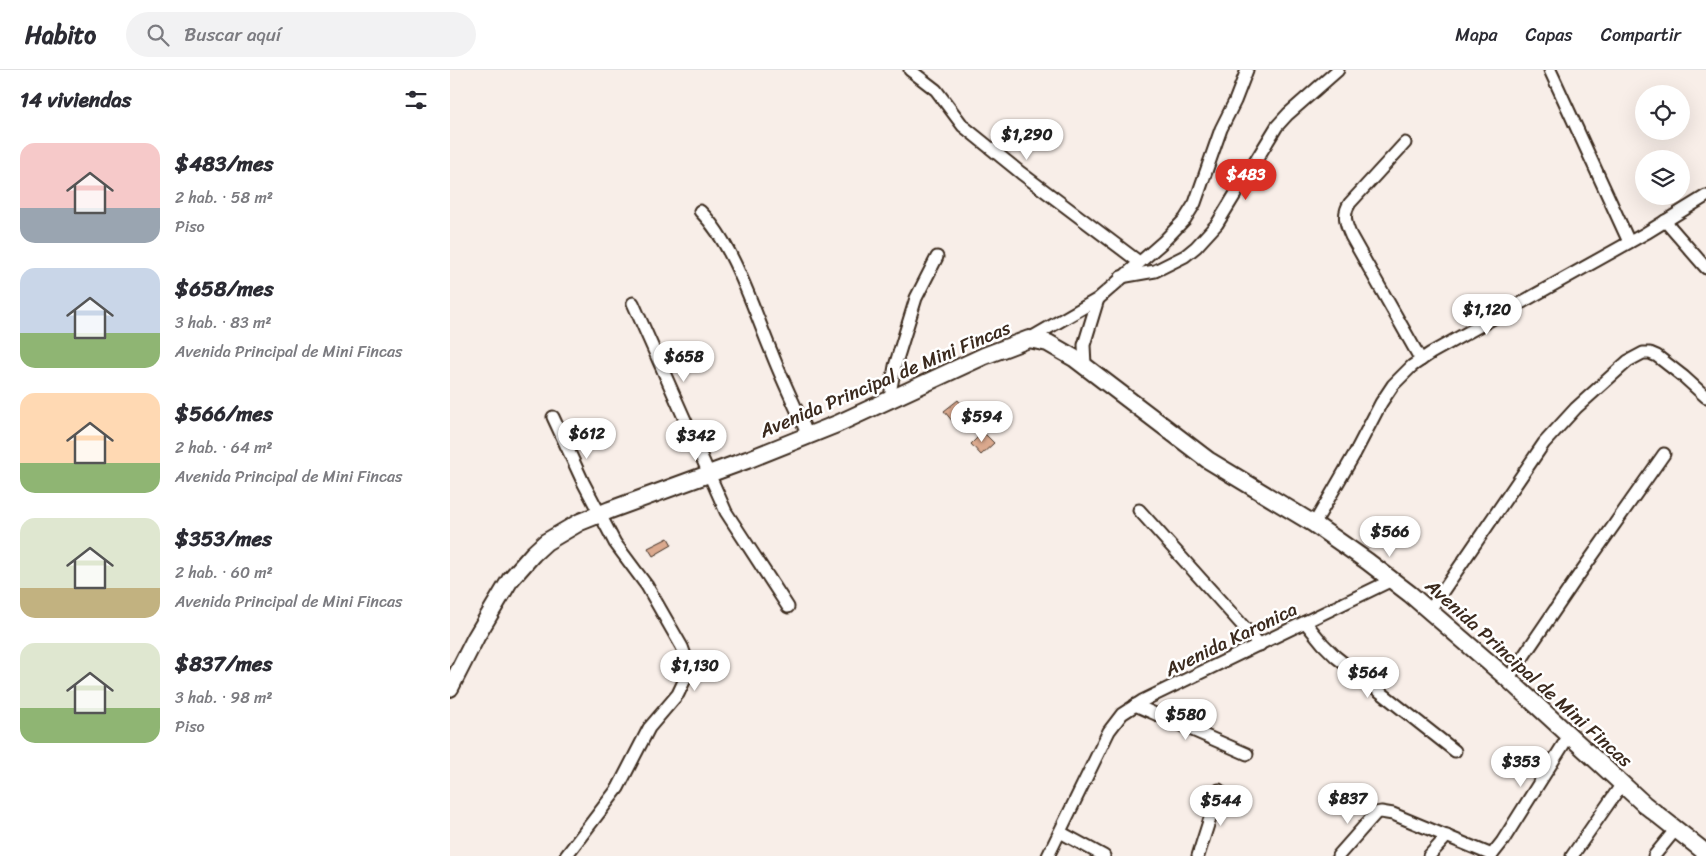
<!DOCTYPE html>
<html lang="es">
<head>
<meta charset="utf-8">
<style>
  body { margin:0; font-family:Sriracha,sans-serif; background:#f2f2f3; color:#2b2b33; height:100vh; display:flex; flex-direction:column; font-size:19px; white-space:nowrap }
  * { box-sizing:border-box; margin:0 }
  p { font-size:16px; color:#7c7c81 }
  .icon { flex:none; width:28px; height:28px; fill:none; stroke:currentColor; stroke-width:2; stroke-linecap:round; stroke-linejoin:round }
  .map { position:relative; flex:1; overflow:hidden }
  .details { display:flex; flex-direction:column; background:#fff; width:450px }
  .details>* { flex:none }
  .buttons { position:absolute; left:1185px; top:15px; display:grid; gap:10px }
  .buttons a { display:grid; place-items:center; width:55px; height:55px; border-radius:50%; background:#fff; box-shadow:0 5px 20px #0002; font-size:25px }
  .price { position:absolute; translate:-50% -42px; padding:0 11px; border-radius:18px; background:#fff; color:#222; font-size:16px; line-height:32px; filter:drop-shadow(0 1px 2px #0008) }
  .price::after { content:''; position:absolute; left:50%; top:30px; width:15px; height:11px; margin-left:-8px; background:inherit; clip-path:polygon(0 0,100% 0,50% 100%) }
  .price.active { background:#d93025; color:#fff }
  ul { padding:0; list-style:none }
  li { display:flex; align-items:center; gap:15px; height:125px; padding:0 20px }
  li span { display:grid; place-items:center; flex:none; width:140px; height:100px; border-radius:15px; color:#555 }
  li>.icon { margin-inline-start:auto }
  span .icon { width:60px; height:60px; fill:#fffc; stroke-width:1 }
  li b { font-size:21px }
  h2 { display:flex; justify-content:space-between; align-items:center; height:60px; padding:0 20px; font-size:21px }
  header { display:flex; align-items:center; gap:30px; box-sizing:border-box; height:70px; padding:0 25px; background:#fff; border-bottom:1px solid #e1e1e2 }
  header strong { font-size:24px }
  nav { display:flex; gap:28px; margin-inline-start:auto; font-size:18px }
  .search { width:350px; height:45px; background:#f2f2f3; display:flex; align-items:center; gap:12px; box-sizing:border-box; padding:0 18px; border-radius:28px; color:#7c7c81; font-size:19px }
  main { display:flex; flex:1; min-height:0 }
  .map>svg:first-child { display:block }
  .building { fill:#dba98e; stroke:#3b2a1e }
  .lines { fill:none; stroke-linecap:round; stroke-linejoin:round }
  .street-casing { stroke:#3b2a1e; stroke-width:15 }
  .secondary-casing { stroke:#3b2a1e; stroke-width:20 }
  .street { stroke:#fff; stroke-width:11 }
  .secondary { stroke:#fff; stroke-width:16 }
  .labels { text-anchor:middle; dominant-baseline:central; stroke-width:5; stroke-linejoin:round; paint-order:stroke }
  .street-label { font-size:19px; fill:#3b2a1e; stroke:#fff }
</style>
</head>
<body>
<header>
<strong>Habito</strong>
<div class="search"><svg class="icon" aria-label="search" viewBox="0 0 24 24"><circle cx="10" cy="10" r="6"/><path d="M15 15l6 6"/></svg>Buscar aquí</div>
<nav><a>Mapa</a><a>Capas</a><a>Compartir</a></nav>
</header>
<main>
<section class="details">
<h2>14 viviendas<svg class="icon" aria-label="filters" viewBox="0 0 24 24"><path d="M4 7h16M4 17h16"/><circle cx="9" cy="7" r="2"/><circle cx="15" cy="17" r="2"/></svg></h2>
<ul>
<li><span style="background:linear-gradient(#f6c9c9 65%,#9aa5b1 0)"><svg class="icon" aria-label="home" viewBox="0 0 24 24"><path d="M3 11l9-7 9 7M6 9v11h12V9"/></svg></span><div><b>$483/mes</b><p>2 hab. · 58 m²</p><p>Piso</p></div></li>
<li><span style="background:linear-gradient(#c9d6e8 65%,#8fb573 0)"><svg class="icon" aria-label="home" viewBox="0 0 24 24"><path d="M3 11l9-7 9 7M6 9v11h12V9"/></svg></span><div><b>$658/mes</b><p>3 hab. · 83 m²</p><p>Avenida Principal de Mini Fincas</p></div></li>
<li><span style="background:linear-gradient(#ffd9b3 70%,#8fb573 0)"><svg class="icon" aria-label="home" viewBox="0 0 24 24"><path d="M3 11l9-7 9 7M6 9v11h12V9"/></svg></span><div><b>$566/mes</b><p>2 hab. · 64 m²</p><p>Avenida Principal de Mini Fincas</p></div></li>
<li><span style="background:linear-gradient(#dfe7d0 70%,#c2b280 0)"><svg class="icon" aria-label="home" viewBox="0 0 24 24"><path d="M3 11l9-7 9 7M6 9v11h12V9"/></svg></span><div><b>$353/mes</b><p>2 hab. · 60 m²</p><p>Avenida Principal de Mini Fincas</p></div></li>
<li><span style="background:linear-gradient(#dfe7d0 65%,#8fb573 0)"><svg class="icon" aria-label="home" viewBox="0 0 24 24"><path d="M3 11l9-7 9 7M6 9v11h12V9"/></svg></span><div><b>$837/mes</b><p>3 hab. · 98 m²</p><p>Piso</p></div></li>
</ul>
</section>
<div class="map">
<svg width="1256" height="786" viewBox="0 0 1256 786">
  <rect width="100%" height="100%" fill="#f8eee8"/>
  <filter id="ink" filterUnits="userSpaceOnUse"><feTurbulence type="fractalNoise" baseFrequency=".02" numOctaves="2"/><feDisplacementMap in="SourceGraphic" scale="10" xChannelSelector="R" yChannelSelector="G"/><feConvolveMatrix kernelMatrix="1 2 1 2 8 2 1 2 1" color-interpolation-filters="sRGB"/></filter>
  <g filter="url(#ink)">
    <!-- building -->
    <g class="building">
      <path d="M508 330 522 347 508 358 494 341Z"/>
      <path d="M533 362 544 373 531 385 521 374Z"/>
      <path d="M218 468 222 475 203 486 198 478Z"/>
    </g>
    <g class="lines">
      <defs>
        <g id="street">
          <path d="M460 0 486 20 513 56 571 103 689 192"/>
          <path d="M1100 0 1179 172"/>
          <path d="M955 73 900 133C892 144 896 155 901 166L971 290"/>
          <path d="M250 141C283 173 303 238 321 281 332 310 346 337 358 366"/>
          <path d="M1215 151 1256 198"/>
          <path d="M671 207 705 201 735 186 746 177 767 154 827 56 838 44 888 0"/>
          <path d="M183 233 276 442 338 537"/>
          <path d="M579 269 648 229 713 172 735 149 745 133 771 59 785 31 797 0"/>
          <path d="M635 295 634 275 648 229"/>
          <path d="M441 329V318L445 296 466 228 487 187"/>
          <path d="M103 347 133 412 165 473 197 516 232 577 236 588V607L228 624 199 658 168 718 116 786"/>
          <path d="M689 440 810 575"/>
          <path d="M864 454 905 383 931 333 943 315 962 296 981 283 1196 163 1256 126"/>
          <path d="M980 540 1094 373 1126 338 1178 291 1193 283H1200L1207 286 1234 307 1256 327"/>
          <path d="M855 552 873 574 886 587 1005 681"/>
          <path d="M1058 609 1126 509 1214 384"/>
          <path d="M685 635 797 684"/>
          <path d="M610 762 654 786"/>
          <path d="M598 786 659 661 672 644 692 631 942 510"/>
          <path d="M748 786 769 720"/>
          <path d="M888 786 926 743 931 742 943 744 1042 785"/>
          <path d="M979 786 997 766"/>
          <path d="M1041 786 1052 772 1120 664"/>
          <path d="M1122 786 1172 714"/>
          <path d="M1204 786 1226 759"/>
        </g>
        <path id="secondary" d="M0 618 26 567 60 510 83 484 96 472 130 452 160 440 297 390 387 354 534 286 579 269 598 273 624 288 758 390 864 454 917 491 960 524 1058 609 1194 734 1256 783"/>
      </defs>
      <!-- street casing -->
      <use href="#street" class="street-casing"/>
      <!-- secondary casing -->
      <use href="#secondary" class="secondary-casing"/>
      <!-- street -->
      <use href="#street" class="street"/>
      <!-- secondary -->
      <use href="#secondary" class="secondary"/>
    </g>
  </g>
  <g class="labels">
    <!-- street labels -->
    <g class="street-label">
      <text transform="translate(435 309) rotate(-23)">Avenida Principal de Mini Fincas</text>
      <text transform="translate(781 569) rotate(-26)">Avenida Karonica</text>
      <text transform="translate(1079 603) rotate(42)">Avenida Principal de Mini Fincas</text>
    </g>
  </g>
</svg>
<div class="buttons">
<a><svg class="icon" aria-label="locate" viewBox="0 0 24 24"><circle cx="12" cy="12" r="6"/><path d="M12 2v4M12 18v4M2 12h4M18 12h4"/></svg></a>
<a><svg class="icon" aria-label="layers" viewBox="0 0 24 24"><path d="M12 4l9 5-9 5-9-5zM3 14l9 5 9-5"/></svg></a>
</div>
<b class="price" style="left:577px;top:91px">$1,290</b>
<b class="price active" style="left:796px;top:131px">$483</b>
<b class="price" style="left:1037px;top:266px">$1,120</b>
<b class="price" style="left:234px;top:313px">$658</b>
<b class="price" style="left:532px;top:373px">$594</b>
<b class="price" style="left:137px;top:390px">$612</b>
<b class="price" style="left:246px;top:392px">$342</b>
<b class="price" style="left:940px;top:488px">$566</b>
<b class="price" style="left:245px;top:622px">$1,130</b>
<b class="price" style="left:918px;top:629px">$564</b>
<b class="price" style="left:736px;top:671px">$580</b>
<b class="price" style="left:1071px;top:718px">$353</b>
<b class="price" style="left:898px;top:755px">$837</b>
<b class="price" style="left:771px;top:757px">$544</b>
</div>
</main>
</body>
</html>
